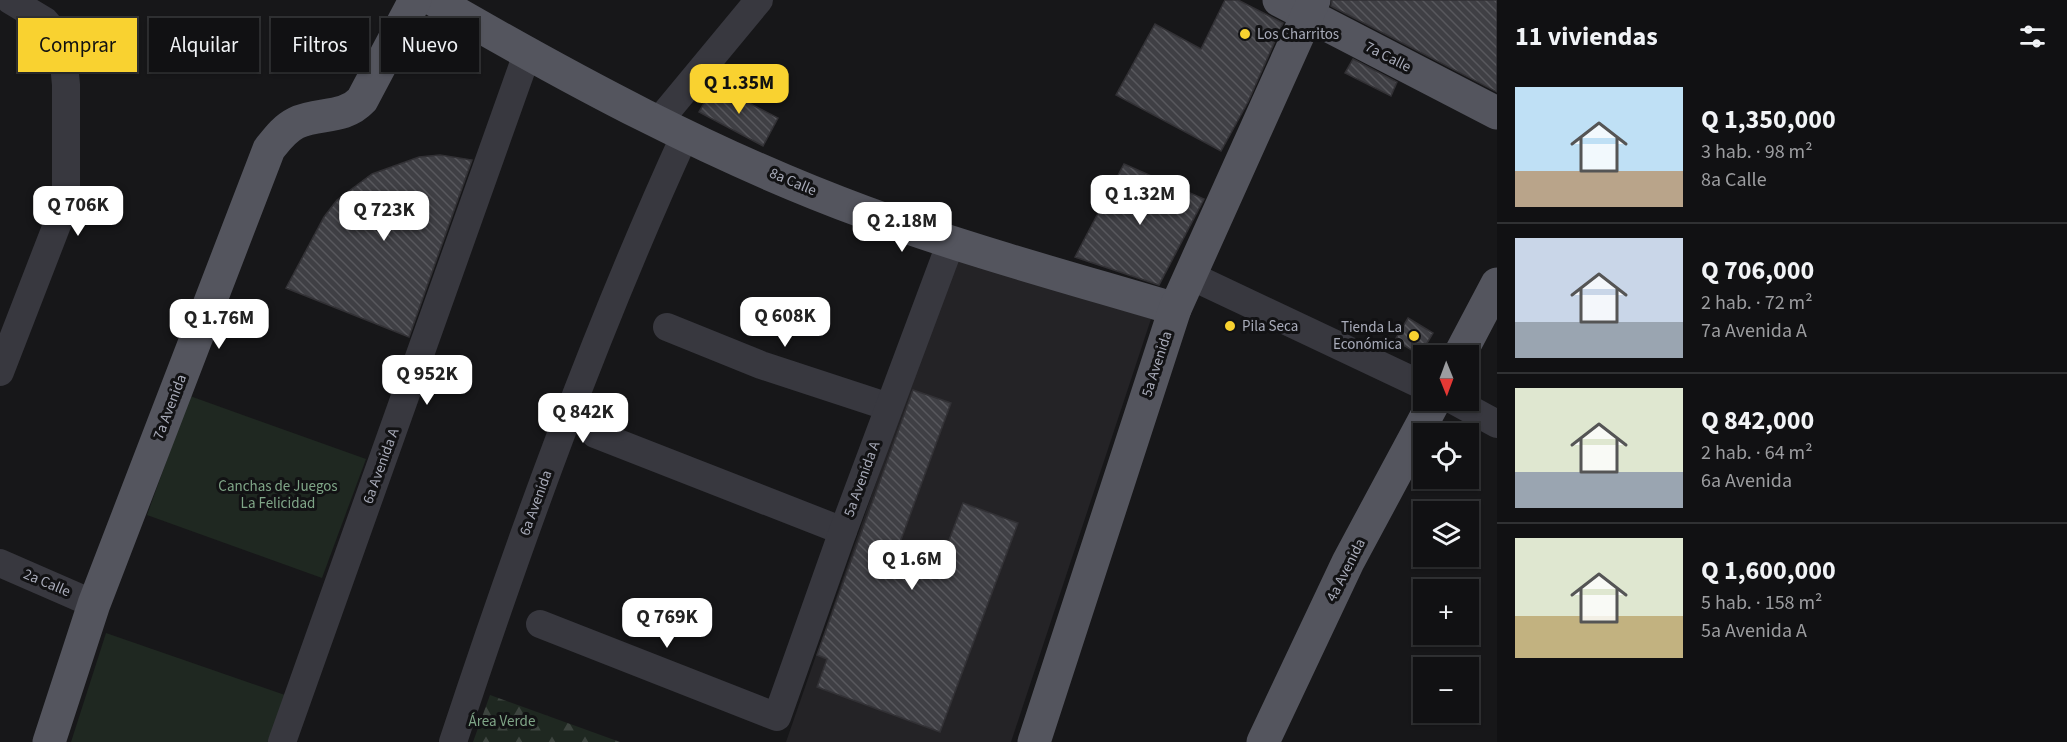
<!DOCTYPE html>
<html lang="es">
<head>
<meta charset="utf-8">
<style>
  body { margin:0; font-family:"Source Sans 3",sans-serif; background:#1a1a1c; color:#f1f3f6; height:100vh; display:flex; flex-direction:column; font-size:22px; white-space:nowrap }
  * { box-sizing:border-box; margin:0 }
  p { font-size:20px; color:#9c9da0 }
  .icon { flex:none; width:33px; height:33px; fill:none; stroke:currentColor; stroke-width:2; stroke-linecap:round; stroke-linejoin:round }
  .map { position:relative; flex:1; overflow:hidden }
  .panel { display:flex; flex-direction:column; background:#111113; width:570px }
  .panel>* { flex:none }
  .banner { position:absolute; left:18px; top:18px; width:570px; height:54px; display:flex; gap:12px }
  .needle { width:39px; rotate:179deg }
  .buttons { position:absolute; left:1413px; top:345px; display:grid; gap:12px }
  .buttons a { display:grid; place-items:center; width:66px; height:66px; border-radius:0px; background:#111113; box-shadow:0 2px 4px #0004,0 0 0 2px #303133; font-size:30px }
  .price { position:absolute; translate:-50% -51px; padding:0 14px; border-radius:12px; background:#fff; color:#222; font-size:20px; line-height:39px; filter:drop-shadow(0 2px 3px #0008) }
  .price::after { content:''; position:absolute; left:50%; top:36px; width:18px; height:14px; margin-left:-9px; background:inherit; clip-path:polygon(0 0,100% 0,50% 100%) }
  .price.selected { background:#f9d230; color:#111 }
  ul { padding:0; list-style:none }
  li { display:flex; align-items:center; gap:18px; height:150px; padding:0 18px }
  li+li { border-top:2px solid #303133 }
  li span { display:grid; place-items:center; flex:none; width:168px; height:120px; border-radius:0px; color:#555 }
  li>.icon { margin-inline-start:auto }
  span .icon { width:72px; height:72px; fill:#fffc; stroke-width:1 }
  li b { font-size:26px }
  h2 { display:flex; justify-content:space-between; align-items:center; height:72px; padding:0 18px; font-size:26px }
  .tag { padding:0 21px; border-radius:0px; background:#111113; box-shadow:0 2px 4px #0004,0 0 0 2px #303133; font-size:21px; line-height:54px }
  .tag.selected { background:#f9d230; color:#111 }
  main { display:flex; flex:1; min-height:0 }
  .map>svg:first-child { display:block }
  .built { fill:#242326 }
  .green { fill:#1f2821 }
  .forest { fill:url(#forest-firs) }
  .building { fill:url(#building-back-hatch); stroke:#323135; stroke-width:1.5 }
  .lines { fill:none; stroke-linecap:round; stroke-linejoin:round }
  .minor { stroke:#38383f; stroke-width:28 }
  .major { stroke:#54555e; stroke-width:33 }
  .poi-dot { fill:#f9d230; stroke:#121214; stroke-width:2 }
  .labels { text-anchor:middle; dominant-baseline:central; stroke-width:6; stroke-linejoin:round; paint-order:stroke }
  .poi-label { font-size:15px; fill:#a9acba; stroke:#121214; text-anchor:start }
  .street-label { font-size:15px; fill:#a9acba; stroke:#121214 }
  .park-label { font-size:15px; fill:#7fa587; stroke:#121214 }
</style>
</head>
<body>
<main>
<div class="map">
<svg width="1497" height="742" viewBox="0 0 1497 742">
  <defs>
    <pattern id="forest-firs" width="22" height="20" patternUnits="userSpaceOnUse" patternTransform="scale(1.5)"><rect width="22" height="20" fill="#1f2821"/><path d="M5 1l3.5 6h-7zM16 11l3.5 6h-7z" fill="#3d443f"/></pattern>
    <pattern id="building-back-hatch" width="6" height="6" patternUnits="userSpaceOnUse" patternTransform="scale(1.5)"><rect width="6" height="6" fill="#3f3f44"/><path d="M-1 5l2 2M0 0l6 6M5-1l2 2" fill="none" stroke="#58585d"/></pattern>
  </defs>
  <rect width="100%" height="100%" fill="#171719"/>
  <!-- built -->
  <path class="built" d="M955 255 1151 319 1011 742H786Z"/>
  <!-- green -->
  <g class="green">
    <path d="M190 396 366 459 322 578 147 515Z"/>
    <path d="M106 633 285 695 269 742H71Z"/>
  </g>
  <!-- forest -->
  <path class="forest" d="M490 695 620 742H473Z"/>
  <!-- building -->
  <g class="building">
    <path d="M1225 0H1238L1283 23 1248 102 1221 151 1116 95 1155 24 1201 49Z"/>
    <path d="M1332 0H1497V92L1331 6Z"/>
    <path d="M1353 59 1397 82 1391 96 1345 73Z"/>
    <path d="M714 85 778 118 763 146 699 112Z"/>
    <path d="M440 155 472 160 409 337 286 288 324 217 337 200 372 174 419 157Z"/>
    <path d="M1124 164 1204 199 1159 285 1075 257Z"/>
    <path d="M1408 318 1433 333 1420 355 1395 340Z"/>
    <path d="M913 390 951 403 898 548 940 564 963 503 1018 523 940 732 817 687 827 659 817 655Z"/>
  </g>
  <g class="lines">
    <!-- minor -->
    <g class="minor">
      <path d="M658 122 759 0"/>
      <path d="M1191 276 1424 386"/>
      <path d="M667 327 761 365 889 407"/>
      <path d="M0 372 60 217 66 188V85L62 41 45 21 10 0"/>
      <path d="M1453 400 1497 424"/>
      <path d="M595 434 843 531"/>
      <path d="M0 563 94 604"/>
      <path d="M540 624 777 717 843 531 951 242"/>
      <path d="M282 742 527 54"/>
      <path d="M453 742C521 536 595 332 685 135"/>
    </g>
    <!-- major -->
    <g class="major">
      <path d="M434 0C572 80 714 157 864 212 966 250 1071 278 1175 309"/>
      <path d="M1279 0 1497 113"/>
      <path d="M1459 356 1497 284"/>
      <path d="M49 742 94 604 269 149C277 139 284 129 296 123 319 112 343 120 362 100L415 0"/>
      <path d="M1034 742 1175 309 1314 0"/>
      <path d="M1263 742 1348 562 1435 400"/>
    </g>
  </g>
  <!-- markers -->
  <g class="poi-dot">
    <circle cx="1245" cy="34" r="6"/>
    <circle cx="1230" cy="326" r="6"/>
    <circle cx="1414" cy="336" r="6"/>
  </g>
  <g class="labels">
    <!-- poi labels -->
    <g class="poi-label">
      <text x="1257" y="34">Los Charritos</text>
      <text x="1242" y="326">Pila Seca</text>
      <text x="1402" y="327" text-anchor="end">Tienda La<tspan x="1402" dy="17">Económica</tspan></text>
    </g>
    <!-- street labels -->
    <g class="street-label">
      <text transform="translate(1388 57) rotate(27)">7a Calle</text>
      <text transform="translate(793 182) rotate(23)">8a Calle</text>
      <text transform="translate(1157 364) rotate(-72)">5a Avenida</text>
      <text transform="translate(170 407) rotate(-69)">7a Avenida</text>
      <text transform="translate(381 466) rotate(-70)">6a Avenida A</text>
      <text transform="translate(862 479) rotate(-70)">5a Avenida A</text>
      <text transform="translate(536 503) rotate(-70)">6a Avenida</text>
      <text transform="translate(1346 570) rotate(-63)">4a Avenida</text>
      <text transform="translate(47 583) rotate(23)">2a Calle</text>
    </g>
    <!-- park labels -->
    <g class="park-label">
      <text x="278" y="486">Canchas de Juegos<tspan x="278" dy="17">La Felicidad</tspan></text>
      <text x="502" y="721">Área Verde</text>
    </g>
  </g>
</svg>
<div class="buttons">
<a><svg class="needle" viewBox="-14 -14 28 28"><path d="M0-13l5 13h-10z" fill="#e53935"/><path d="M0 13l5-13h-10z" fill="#9c9da0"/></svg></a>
<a><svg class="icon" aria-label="locate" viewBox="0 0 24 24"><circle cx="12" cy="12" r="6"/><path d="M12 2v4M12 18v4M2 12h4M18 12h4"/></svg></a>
<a><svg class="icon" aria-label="layers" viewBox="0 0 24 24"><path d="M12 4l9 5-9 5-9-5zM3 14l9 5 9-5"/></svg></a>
<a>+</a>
<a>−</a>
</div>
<b class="price selected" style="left:739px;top:115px">Q 1.35M</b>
<b class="price" style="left:1140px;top:226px">Q 1.32M</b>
<b class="price" style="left:78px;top:237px">Q 706K</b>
<b class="price" style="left:384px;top:242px">Q 723K</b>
<b class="price" style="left:902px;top:253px">Q 2.18M</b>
<b class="price" style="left:785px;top:348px">Q 608K</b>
<b class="price" style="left:219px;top:350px">Q 1.76M</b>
<b class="price" style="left:427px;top:406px">Q 952K</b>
<b class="price" style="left:583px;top:444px">Q 842K</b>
<b class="price" style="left:912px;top:591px">Q 1.6M</b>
<b class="price" style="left:667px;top:649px">Q 769K</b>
<div class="banner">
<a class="tag selected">Comprar</a>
<a class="tag">Alquilar</a>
<a class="tag">Filtros</a>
<a class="tag">Nuevo</a>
</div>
</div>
<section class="panel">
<h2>11 viviendas<svg class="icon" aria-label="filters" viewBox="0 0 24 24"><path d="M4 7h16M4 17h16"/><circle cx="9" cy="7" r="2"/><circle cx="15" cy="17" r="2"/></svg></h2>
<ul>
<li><span style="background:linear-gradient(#bfe0f5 70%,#b9a48a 0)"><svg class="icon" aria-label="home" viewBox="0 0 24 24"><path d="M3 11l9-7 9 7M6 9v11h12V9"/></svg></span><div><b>Q 1,350,000</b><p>3 hab. · 98 m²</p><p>8a Calle</p></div></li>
<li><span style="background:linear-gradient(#c9d6e8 70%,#9aa5b1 0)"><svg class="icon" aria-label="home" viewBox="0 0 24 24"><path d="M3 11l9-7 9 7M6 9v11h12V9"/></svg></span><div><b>Q 706,000</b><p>2 hab. · 72 m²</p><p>7a Avenida A</p></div></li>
<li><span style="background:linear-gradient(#dfe7d0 70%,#9aa5b1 0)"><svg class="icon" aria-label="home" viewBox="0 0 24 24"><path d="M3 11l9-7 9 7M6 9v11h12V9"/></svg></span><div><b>Q 842,000</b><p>2 hab. · 64 m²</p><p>6a Avenida</p></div></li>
<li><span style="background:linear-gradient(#dfe7d0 65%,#c2b280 0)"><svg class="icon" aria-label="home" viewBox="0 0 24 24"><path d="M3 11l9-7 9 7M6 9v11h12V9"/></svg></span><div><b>Q 1,600,000</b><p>5 hab. · 158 m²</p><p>5a Avenida A</p></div></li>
</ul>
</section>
</main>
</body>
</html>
